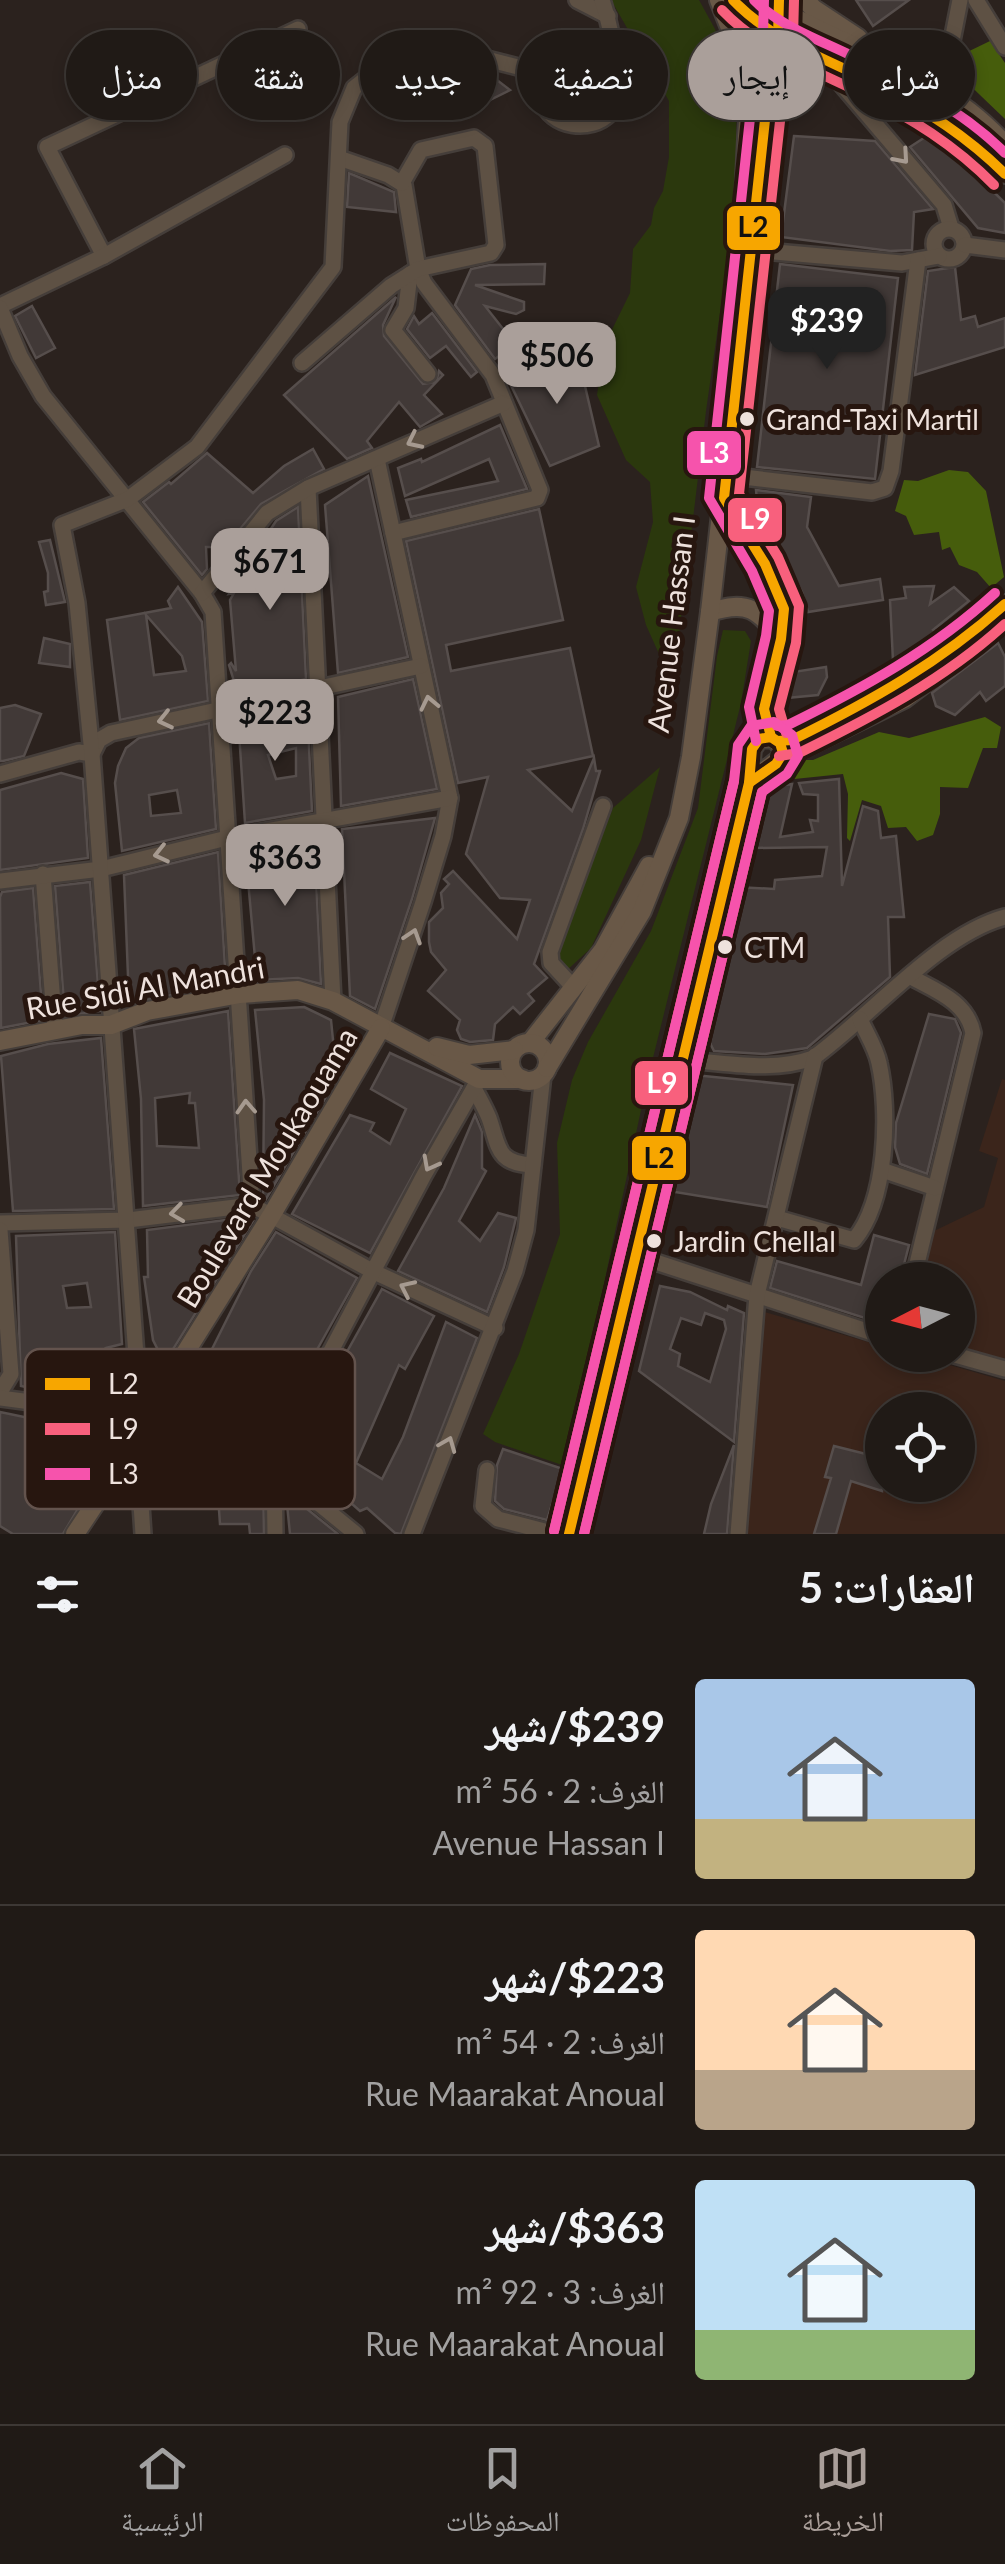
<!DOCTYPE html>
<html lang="ar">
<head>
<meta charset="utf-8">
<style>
  body { margin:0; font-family:Lato,"Noto Naskh Arabic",sans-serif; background:#2d2723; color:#f1f3f6; direction:rtl; height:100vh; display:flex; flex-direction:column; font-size:38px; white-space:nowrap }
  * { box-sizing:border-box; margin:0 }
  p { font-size:32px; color:#a2a1a1 }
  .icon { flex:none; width:55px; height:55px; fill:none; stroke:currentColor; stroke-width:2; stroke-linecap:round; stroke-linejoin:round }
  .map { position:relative; height:1534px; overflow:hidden; direction:ltr }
  .side { display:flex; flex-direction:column; background:#201a16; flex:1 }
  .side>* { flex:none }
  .top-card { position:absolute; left:30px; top:30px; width:945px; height:90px; direction:rtl; display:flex; gap:20px }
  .needle { width:65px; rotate:264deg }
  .fabs { position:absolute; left:865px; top:1262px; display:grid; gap:20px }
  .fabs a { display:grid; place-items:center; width:110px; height:110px; border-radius:50%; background:#201a16; box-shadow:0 5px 15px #0003,0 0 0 2px #3d3835; font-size:50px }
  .price { position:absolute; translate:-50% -85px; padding:0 22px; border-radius:20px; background:#aa9f9a; color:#111; font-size:32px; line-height:65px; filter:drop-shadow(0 2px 5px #0008) }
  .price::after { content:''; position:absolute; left:50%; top:60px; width:30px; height:22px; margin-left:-15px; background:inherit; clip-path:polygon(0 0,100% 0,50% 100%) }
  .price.selected { background:#222; color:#fff }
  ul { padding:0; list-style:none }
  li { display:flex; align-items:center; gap:30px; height:250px; padding:0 30px }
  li+li { border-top:2px solid #3d3835 }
  li span { display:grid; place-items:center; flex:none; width:280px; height:200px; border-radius:10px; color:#555 }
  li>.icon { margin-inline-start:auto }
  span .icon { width:120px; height:120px; fill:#fffc; stroke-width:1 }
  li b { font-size:42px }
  h2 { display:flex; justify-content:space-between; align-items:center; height:120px; padding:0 30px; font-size:42px }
  .pill { padding:0 35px; border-radius:45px; background:#201a16; box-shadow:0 5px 15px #0003,0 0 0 2px #3d3835; font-size:35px; line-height:90px }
  .pill.selected { background:#aa9f9a; color:#111 }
  .tabs { display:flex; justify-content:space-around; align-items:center; height:140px; border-top:2px solid #3d3835; background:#201a16; font-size:28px; color:#a2a1a1 }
  .tabs a { display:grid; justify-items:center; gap:5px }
  .tabs .selected { color:#aa9f9a }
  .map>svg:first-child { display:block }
  .built { fill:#3b251b; fill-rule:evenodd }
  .green { fill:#2b380d }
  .forest { fill:#465d0c }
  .building { fill:#413937; stroke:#564e4c; stroke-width:2.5; fill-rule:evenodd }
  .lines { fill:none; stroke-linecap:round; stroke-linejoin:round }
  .minor-casing { stroke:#453e3a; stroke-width:20 }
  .major-casing { stroke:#453e3a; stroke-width:22 }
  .minor { stroke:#5e5144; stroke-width:15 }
  .major { stroke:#695847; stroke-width:18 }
  .bus-1-casing { stroke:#27160f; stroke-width:18 }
  .bus-2-casing { stroke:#27160f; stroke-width:18 }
  .bus-3-casing { stroke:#27160f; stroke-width:18 }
  .bus-1 { stroke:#f7a600; stroke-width:10 }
  .bus-2 { stroke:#f8607d; stroke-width:10 }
  .bus-3 { stroke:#f653ac; stroke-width:10 }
  .oneway { stroke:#a69a90 }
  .bus-dot { fill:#eee2dd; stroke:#27160f; stroke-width:4 }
  .labels { text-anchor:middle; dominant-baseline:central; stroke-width:10; stroke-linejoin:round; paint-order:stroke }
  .bus-label { font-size:28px; fill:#eee2dd; stroke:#27160f; text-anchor:start }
  .street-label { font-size:30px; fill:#eee2dd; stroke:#27160f }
  .key { fill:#27160f; stroke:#63534d; stroke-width:2.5 }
  .key-label { font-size:28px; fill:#eee2dd }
  .line-badge { stroke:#27160f; stroke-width:4 }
  .badge-label { font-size:28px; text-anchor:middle; font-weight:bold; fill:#fff }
  .pale-badge-label { font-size:28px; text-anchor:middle; font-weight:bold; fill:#111 }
</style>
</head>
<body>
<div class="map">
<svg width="1005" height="1534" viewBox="0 0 1005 1534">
  <rect width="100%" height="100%" fill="#2b221e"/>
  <!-- built -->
  <g class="built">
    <path d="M1002 1079 1005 1080V1359L958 1346V1280H923L934 1231 984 1207 998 1158 979 1151Z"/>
    <path d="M761 1311 882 1346V1355H915L1005 1381V1534H741ZM882 1410H958V1485H882Z"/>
  </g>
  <!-- green -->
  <g class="green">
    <path d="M611 0H699L715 29 736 93 737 194 706 411 673 685 646 625 636 587 653 522 650 482 626 460 597 395 604 346 630 293 633 249 651 225 654 208 663 191 669 157V101Z"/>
    <path d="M723 630 745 631 751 641 741 703 647 1082 565 1466 495 1442 483 1434 519 1354 560 1234 557 1143 572 1080 588 1042 651 931 698 808 717 656Z"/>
    <path d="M660 767 641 840 591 948 565 972 555 959 613 808Z"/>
  </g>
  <!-- forest -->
  <g class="forest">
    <path d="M990 41 1005 63V119L956 72 959 56Z"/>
    <path d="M949 470 968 472 986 491 1004 577 991 588 977 572 959 565 950 547 942 550 939 532 914 535 906 516 895 511 904 480 918 481Z"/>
    <path d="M985 717 1001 727 997 748H983L968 788 940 787V814L933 835 917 841 906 827 888 828 881 806 862 800 850 841 847 838 848 794 843 774 775 781 779 770 796 760H813L879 732 909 738Z"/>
  </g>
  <!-- building -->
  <g class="building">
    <path d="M856 0H909L873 26Z"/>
    <path d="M473 70 497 80 510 90 480 105Z"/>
    <path d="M933 132 1005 203V233L978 228 910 147Z"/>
    <path d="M794 136 875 141 933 209 914 212 912 250 890 251 781 237Z"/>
    <path d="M349 173 394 192 396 212 347 207Z"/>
    <path d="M545 264 544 284 475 285 524 302V310L516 314 485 306 515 344 495 359 455 305 471 269 490 265Z"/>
    <path d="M780 264 898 278 875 479 757 467Z"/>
    <path d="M955 267 961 320 975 316 978 327 1005 318V347L915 375 928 271Z"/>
    <path d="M396 297 383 325 384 336 423 384 436 382 439 371 443 375 424 395 442 414 420 427 399 402 367 441 372 448 347 459 284 395Z"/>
    <path d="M32 306 55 348 36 358 15 316Z"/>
    <path d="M432 313 477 372 471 377 446 346 430 358 407 329 414 316 419 324Z"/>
    <path d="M572 350 581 369 599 446 550 466 506 375Z"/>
    <path d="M500 425 527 489 411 517 406 500 498 481 489 459 405 496 398 468 421 459 422 462Z"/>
    <path d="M313 449 324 469 261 504 225 547H206L207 569 202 575 143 502 169 482 171 484 207 453 253 493 284 466Z"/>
    <path d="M368 476 408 657 338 673 325 505Z"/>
    <path d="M756 490 811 497 807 527 839 586 880 579 883 600 808 612 802 592 758 511Z"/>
    <path d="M298 507 306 679 238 694 229 665 231 663 236 671 230 600 234 593 229 594 276 521Z"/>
    <path d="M539 509 563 620 446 645 451 671 570 648 593 756 528 770 572 811 594 758 596 771H600L583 829 534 964 547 978 528 994 534 1001 520 1014 513 1007 495 1024 493 1040 470 1042 461 1039 457 1030 460 1020 428 991 446 970 431 952 429 942V922L443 908 441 893 449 884 444 879 453 871 517 939 530 900 500 898 466 854 488 777 458 783 406 541Z"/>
    <path d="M50 540 65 602 46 605 44 592 48 591V573L39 542Z"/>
    <path d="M934 586 930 604 954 587 969 601 933 630 940 638 929 648 904 660 902 654 893 661 890 600 906 598 904 587Z"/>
    <path d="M178 587 202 622 208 701 120 720 107 620 171 608 168 601ZM146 615 182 656 186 671 154 675Z"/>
    <path d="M44 638 70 644V667L39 663Z"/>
    <path d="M998 643 1005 657V686L986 701 980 692 955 715 936 706 932 693Z"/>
    <path d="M826 667 827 677 818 695 786 698 793 672Z"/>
    <path d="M413 679 437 789 341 806 338 697Z"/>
    <path d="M15 705 41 714 24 756 3 761H0V708Z"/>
    <path d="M307 705 312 811 245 823 238 717ZM296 748V776L276 779 268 755Z"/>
    <path d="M209 723 216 829 122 851 115 783 118 766 126 748 139 738ZM177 790 181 813 151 816 149 795Z"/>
    <path d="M61 773 83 779 88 858 0 870V790Z"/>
    <path d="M839 779 842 886 863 806 878 811 881 838 896 836 904 917H888L890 977 807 1048 765 1054 714 1051 707 1037 737 887 774 889 775 880 822 876 827 847 753 848 750 845 764 788 792 784 780 837 813 832 810 820 818 821V795L803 794 799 783Z"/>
    <path d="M435 818 412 899 375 1009 350 996 342 829Z"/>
    <path d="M306 835 314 836 321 984 298 978 257 980 245 847Z"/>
    <path d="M218 852 226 984 133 1003 129 1001 124 875Z"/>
    <path d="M90 882 100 1011 65 1016 55 886Z"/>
    <path d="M33 888 43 1020 1 1028 0 897 2 892Z"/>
    <path d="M304 1007 331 1020 336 1070H342L266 1199 263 1196 264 1100 255 1010Z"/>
    <path d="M228 1011 240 1195 143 1206 141 1099 134 1029ZM190 1093 189 1103H195L199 1148 157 1146 155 1098Z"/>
    <path d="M929 1014 955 1019 961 1033 927 1174 900 1164 895 1147 896 1123Z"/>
    <path d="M101 1038 114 1209 13 1211 1 1056 48 1044Z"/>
    <path d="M390 1053 462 1086 370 1253 292 1214 350 1115 374 1123 370 1131 390 1144 406 1109 371 1089Z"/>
    <path d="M694 1075 793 1085 767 1207 669 1191Z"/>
    <path d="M475 1115 482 1132V1168L486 1171 459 1221 480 1241 498 1213 516 1218 504 1267 487 1312 398 1271 444 1188Z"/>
    <path d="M241 1218 253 1221 172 1351 158 1350 153 1340 144 1277H148L147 1230Z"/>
    <path d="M115 1232 122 1344 106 1348 80 1367 64 1395 21 1386 16 1236ZM87 1283 91 1307 67 1308 63 1286Z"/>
    <path d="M276 1232 357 1278 304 1373 269 1450 265 1451 238 1441 231 1400 204 1365 251 1271Z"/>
    <path d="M874 1235 909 1245 900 1280H882V1317L871 1320 770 1288 777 1261 861 1285Z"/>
    <path d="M660 1286 690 1292 727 1310 728 1306 744 1313 734 1442 639 1371ZM705 1313 724 1320 726 1329 710 1382 678 1366 680 1354 670 1349 681 1318 701 1325Z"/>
    <path d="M382 1289 434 1316 405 1369 399 1365 356 1463 382 1479 403 1437 446 1322 477 1338 401 1534 395 1533 367 1508 360 1511 315 1471 304 1466V1459L298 1453 307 1432 310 1434 325 1409 319 1404 329 1384Z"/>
    <path d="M0 1412 67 1426 63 1439 75 1471 79 1479 91 1487 63 1534H13L0 1526Z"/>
    <path d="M734 1445 727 1534H704L711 1504Z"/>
    <path d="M834 1446 882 1458V1491L851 1481 836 1534H814L831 1478 825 1477Z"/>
    <path d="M503 1449 563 1469 547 1520 504 1509 495 1501 497 1465Z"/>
    <path d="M225 1464 263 1475 264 1534H250L249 1524H220L217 1481Z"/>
    <path d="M296 1500 338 1534H290L287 1504Z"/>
  </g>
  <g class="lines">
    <defs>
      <g id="minor">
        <path d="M577 0 608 16"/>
        <path d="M976 0 1005 47"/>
        <path d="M820 59 944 205 951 228"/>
        <path d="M928 86 950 51 960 0"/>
        <path d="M339 158 388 175 404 185 418 269 424 283 493 375 540 490 537 498 393 533"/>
        <circle cx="949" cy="244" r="15"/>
        <path d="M965 245 1005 250"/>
        <path d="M752 250 902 263 939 256"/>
        <path d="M104 256 47 147 298 29"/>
        <path d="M410 274 406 308 393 330 428 374"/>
        <path d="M0 306 104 256 285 155"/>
        <path d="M0 308 20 356 43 396 202 593 213 612 252 1205"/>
        <path d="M302 363 391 286 418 269 491 253 496 245 485 146 474 138 421 150 402 183"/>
        <path d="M377 459 450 798 443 836 423 902 381 1028"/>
        <path d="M726 475 872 492 885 488 891 471 918 260"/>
        <path d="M308 488 333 1001"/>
        <path d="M202 593 267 513 308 488 504 403"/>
        <path d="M0 774 79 752 92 754 99 740 111 733 421 666"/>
        <path d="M43 874 55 1029"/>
        <path d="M0 881 101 869 227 838 450 798"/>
        <path d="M911 977C937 991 967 1002 973 1033L913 1280"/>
        <path d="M574 988 551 963 550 952 603 806"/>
        <path d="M683 1060C726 1062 771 1073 813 1058 870 1017 938 935 1005 917"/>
        <path d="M474 1088C479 1098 485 1108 489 1118 499 1146 496 1164 533 1165"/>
        <path d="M882 1170 935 1188"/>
        <path d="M777 1218 854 1240C887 1201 890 1112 879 1063 876 1048 866 1033 860 1019"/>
        <path d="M0 1223 128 1220 252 1205 374 1272 495 1328"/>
        <path d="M0 1230 11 1374 0 1392"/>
        <path d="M634 1255 882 1336"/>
        <path d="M955 1355 1005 1369"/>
        <path d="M138 1383 92 754 77 603 62 525 128 499 197 447 333 267 340 122 354 88 373 73 431 52 467 54 530 70C542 79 537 86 541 99 551 128 591 133 610 113 618 77 614 34 602 0"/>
        <path d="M0 1398 92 1410"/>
        <path d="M187 1434 274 1467 356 1534"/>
        <path d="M487 1470 483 1506 498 1519 556 1534"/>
        <path d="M139 1475 143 1534"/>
        <path d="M275 1534 274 1467 313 1385 424 1175 479 1079"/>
        <path d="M412 1534 515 1271 526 1230 543 1075"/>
        <path d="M738 1534 757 1295 815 1056"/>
      </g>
      <g id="major">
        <path d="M719 0 748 74"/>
        <path d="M733 0 752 20 778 36C856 78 945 106 1005 174"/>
        <path d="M805 0 814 9 858 38"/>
        <path d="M771 5C848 49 945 76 1005 145"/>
        <path d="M742 239 754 0"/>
        <path d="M724 498 765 564 785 615 757 741"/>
        <path d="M710 612C748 600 758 609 781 639"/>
        <path d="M778 741 792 740C870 702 943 665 1005 604"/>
        <path d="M780 760 904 699 1005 622"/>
        <path d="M0 1041 82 1025H111L147 1011 240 994 298 990 333 1001 479 1079H522"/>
        <path d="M530 1043 603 950 649 866"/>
        <circle cx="529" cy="1062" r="19"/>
        <path d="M437 1047 469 1055 514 1050"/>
        <path d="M547 1068 642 911 679 818 691 757 710 612 769 83 778 36 779 0"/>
        <path d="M152 1379C224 1411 168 1503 115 1469 85 1450 81 1402 114 1384 124 1379 140 1383 152 1379Z"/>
        <path d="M165 1385 271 1216 381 1028"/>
        <path d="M75 1534 117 1471"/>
        <path d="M569 1534 749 783 752 749 759 739 774 738 782 748 781 758 749 783"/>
      </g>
    </defs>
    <!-- minor casing -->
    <use href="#minor" class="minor-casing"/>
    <!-- major casing -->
    <use href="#major" class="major-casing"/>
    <!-- minor -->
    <use href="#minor" class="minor"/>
    <!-- major -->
    <use href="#major" class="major"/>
    <defs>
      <g id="bus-1">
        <path d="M733 0C771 40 824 58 872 82 922 107 966 135 1005 174"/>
        <path d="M771 737 764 709 781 639 784 609 765 564 724 498 769 83 778 36 779 0"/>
        <path d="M771 737 780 743 783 753 776 764 749 783 752 749 759 739Z"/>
        <path d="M778 741 792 740C869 702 941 662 1005 604"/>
        <path d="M569 1534 749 783"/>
      </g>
      <g id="bus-2">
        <path d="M722 10C760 50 812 69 861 93 911 118 955 145 994 185"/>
        <path d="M786 733 779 709 796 643 799 606 778 557 739 494 784 85 793 38 794 0"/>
        <path d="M779 756 799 753C872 717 944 680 1005 624"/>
        <path d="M554 1531 734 781"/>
        <path d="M584 1534 762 792"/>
      </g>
      <g id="bus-3">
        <path d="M754 0C778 25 817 39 848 54 904 81 960 108 1005 153"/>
        <path d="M777 726 788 725C863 688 933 650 995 593"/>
        <path d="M756 741 749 707 766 636 769 611 752 571 709 498 754 81 763 34 764 0"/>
        <path d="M554 1531 734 781 738 745 751 726 774 722 792 735 798 756 787 774 762 792 584 1534"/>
      </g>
    </defs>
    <!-- bus-1 casing -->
    <use href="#bus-1" class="bus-1-casing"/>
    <!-- bus-2 casing -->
    <use href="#bus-2" class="bus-2-casing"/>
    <!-- bus-3 casing -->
    <use href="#bus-3" class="bus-3-casing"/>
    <!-- bus-1 -->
    <use href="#bus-1" class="bus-1"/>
    <!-- bus-2 -->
    <use href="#bus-2" class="bus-2"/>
    <!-- bus-3 -->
    <use href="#bus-3" class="bus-3"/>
  </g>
  <!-- one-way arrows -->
  <defs><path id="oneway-chevron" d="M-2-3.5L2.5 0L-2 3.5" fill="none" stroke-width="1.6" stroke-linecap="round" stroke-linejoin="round" transform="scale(2.5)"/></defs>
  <g class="oneway">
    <use href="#oneway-chevron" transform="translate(902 157) rotate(49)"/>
    <use href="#oneway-chevron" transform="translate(414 441) rotate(154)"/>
    <use href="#oneway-chevron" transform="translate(429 703) rotate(-102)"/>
    <use href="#oneway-chevron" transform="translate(165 720) rotate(167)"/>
    <use href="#oneway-chevron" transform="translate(161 854) rotate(167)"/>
    <use href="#oneway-chevron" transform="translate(413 936) rotate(-72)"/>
    <use href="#oneway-chevron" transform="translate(246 1107) rotate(-93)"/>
    <use href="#oneway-chevron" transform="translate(430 1164) rotate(118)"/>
    <use href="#oneway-chevron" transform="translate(177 1213) rotate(172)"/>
    <use href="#oneway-chevron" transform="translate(407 1288) rotate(-155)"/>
    <use href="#oneway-chevron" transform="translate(448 1444) rotate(-68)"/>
  </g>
  <!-- markers -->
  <g class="bus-dot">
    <circle cx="747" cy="419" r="9"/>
    <circle cx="725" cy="947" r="9"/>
    <circle cx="654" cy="1241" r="9"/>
  </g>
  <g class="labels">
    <!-- bus labels -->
    <g class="bus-label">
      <text x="766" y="419">Grand-Taxi Martil</text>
      <text x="744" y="947">CTM</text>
      <text x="673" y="1241">Jardin Chellal</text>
    </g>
    <!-- street labels -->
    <g class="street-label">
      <text transform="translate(670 624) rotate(-83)">Avenue Hassan I</text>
      <text transform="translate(145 987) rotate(-10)">Rue Sidi Al Mandri</text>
      <text transform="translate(266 1167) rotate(-59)">Boulevard Moukaouama</text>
    </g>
  </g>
  <!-- legend -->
  <rect x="25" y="1349" width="330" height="160" rx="15" class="key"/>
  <rect x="45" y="1378" width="45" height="12" fill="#f7a600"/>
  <rect x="45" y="1423" width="45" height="12" fill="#f8607d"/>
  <rect x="45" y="1468" width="45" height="12" fill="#f653ac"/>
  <g class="key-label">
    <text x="108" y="1394">L2</text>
    <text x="108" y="1439">L9</text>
    <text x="108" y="1484">L3</text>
  </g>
  <g class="line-badge">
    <rect x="725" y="204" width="57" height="48" rx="10" fill="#f7a600"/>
    <rect x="685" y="429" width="58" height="48" rx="10" fill="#f653ac"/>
    <rect x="726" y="496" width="58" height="48" rx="10" fill="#f8607d"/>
    <rect x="633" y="1059" width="57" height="48" rx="10" fill="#f8607d"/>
    <rect x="630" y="1134" width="58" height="48" rx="10" fill="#f7a600"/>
  </g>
  <g class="badge-label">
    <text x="714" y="463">L3</text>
    <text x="755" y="529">L9</text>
    <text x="662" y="1093">L9</text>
  </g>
  <g class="pale-badge-label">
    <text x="753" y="237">L2</text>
    <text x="659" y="1168">L2</text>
  </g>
</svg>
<div class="fabs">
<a><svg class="needle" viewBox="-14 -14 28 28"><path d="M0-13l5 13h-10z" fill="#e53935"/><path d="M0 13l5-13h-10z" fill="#a2a1a1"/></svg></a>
<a><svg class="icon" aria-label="locate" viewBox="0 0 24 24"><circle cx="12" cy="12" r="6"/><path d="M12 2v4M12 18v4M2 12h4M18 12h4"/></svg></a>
</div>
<b class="price selected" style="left:827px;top:372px">$239</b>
<b class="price" style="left:557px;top:407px">$506</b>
<b class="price" style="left:270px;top:613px">$671</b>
<b class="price" style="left:275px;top:764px">$223</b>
<b class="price" style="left:285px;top:909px">$363</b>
<div class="top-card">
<a class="pill">شراء</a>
<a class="pill selected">إيجار</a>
<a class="pill">تصفية</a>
<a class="pill">جديد</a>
<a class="pill">شقة</a>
<a class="pill">منزل</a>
</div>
</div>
<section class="side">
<h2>العقارات: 5<svg class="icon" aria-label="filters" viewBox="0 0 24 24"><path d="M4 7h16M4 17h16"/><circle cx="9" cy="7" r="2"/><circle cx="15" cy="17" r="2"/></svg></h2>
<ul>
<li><span style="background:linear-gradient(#a9c7e8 70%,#c2b280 0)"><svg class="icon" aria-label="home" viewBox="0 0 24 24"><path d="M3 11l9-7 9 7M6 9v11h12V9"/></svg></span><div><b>$239/شهر</b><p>الغرف: 2 · 56 m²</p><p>Avenue Hassan I</p></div></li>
<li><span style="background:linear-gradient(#ffd9b3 70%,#b9a48a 0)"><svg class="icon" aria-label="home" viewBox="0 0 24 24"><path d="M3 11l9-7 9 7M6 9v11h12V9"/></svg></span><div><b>$223/شهر</b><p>الغرف: 2 · 54 m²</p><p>Rue Maarakat Anoual</p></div></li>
<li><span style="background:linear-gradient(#bfe0f5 75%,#8fb573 0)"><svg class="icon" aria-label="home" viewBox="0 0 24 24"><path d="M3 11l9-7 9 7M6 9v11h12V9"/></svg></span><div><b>$363/شهر</b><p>الغرف: 3 · 92 m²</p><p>Rue Maarakat Anoual</p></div></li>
</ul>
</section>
<nav class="tabs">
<a class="selected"><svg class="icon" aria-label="map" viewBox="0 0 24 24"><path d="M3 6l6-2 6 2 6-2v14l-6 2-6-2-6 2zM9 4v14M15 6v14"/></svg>الخريطة</a>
<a><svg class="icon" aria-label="saved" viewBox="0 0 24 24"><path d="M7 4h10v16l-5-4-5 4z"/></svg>المحفوظات</a>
<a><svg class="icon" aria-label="home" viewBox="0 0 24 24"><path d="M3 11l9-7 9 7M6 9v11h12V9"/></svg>الرئيسية</a>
</nav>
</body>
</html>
